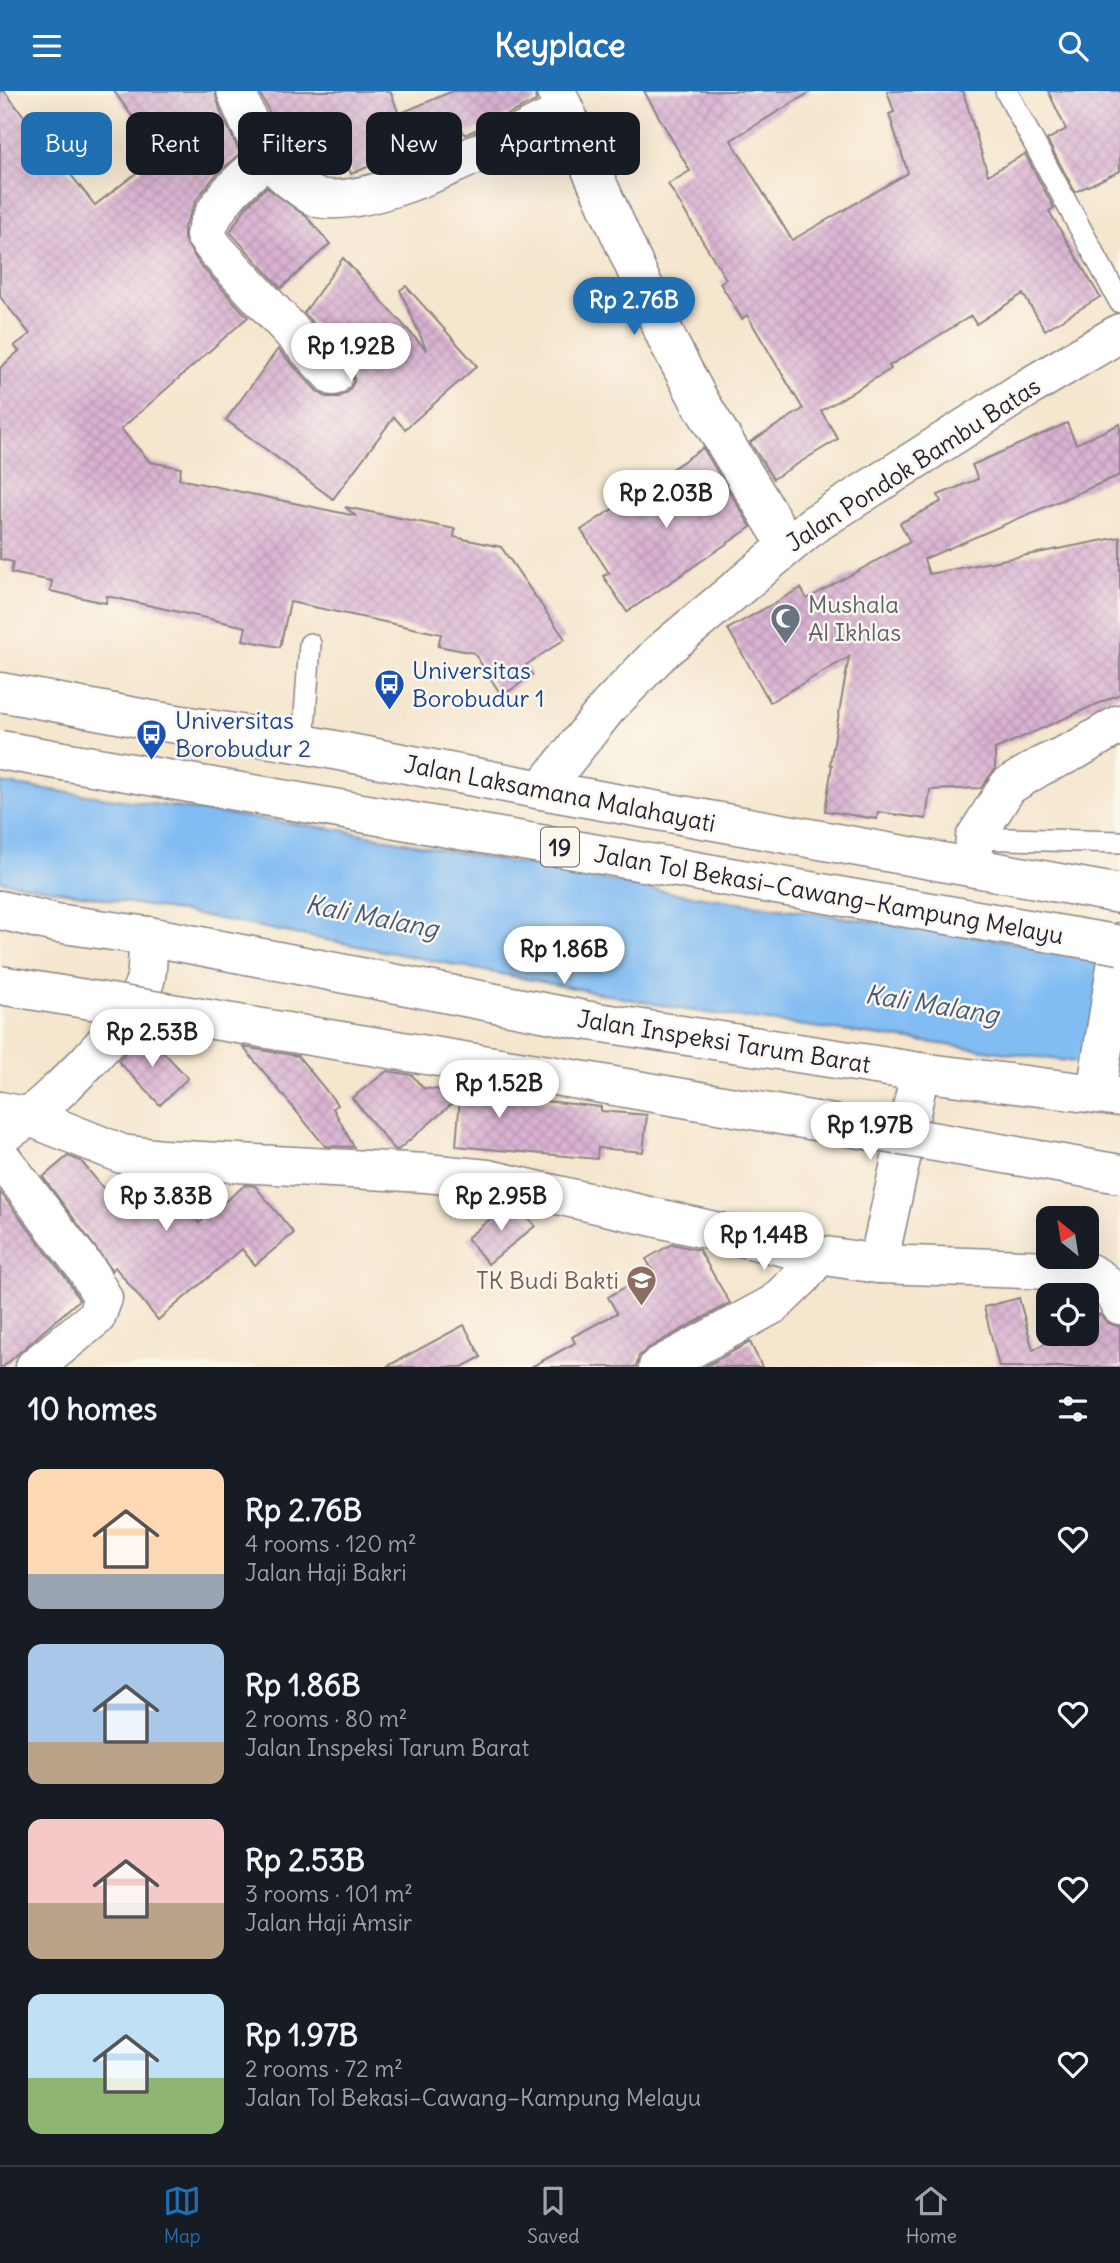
<!DOCTYPE html>
<html lang="en">
<head>
<meta charset="utf-8">
<style>
  body { margin:0; font-family:Delius,sans-serif; background:#242831; color:#f1f3f6; height:100vh; display:flex; flex-direction:column; font-size:26px; white-space:nowrap }
  * { box-sizing:border-box; margin:0 }
  p { font-size:23px; color:#9ea1a6 }
  .icon { flex:none; width:38px; height:38px; fill:none; stroke:currentColor; stroke-width:2; stroke-linecap:round; stroke-linejoin:round }
  .map { position:relative; height:1276px; overflow:hidden }
  .side { display:flex; flex-direction:column; background:#171b24; flex:1 }
  .side>* { flex:none }
  .guide { position:absolute; left:21px; top:21px; width:700px; height:63px; display:flex; gap:14px }
  .needle { width:46px; rotate:330deg }
  .buttons { position:absolute; left:1036px; top:1115px; display:grid; gap:14px }
  .buttons a { display:grid; place-items:center; width:63px; height:63px; border-radius:14px; background:#171b24; box-shadow:0 7px 28px #0002; font-size:35px }
  .price { position:absolute; translate:-50% -60px; padding:0 16px; border-radius:24px; background:#fff; color:#222; font-size:23px; line-height:46px; filter:drop-shadow(0 2px 4px #0008) }
  .price::after { content:''; position:absolute; left:50%; top:42px; width:21px; height:16px; margin-left:-10px; background:inherit; clip-path:polygon(0 0,100% 0,50% 100%) }
  .price.selected { background:#1f6fb2; color:#fff }
  ul { padding:0; list-style:none }
  li { display:flex; align-items:center; gap:21px; height:175px; padding:0 28px }
  li span { display:grid; place-items:center; flex:none; width:196px; height:140px; border-radius:14px; color:#555 }
  li>.icon { margin-inline-start:auto }
  span .icon { width:84px; height:84px; fill:#fffc; stroke-width:1 }
  li b { font-size:30px }
  h2 { display:flex; justify-content:space-between; align-items:center; height:84px; padding:0 28px; font-size:30px }
  .chip { padding:0 24px; border-radius:14px; background:#171b24; box-shadow:0 7px 28px #0002; font-size:24px; line-height:63px }
  .chip.selected { background:#1f6fb2; color:#fff }
  header { display:flex; justify-content:space-between; align-items:center; height:91px; padding:0 28px; background:#1f6fb2; color:#fff; font-size:32px; font-weight:700 }
  .tabs { display:flex; justify-content:space-around; align-items:center; height:98px; border-top:2px solid #363941; background:#171b24; font-size:19px; color:#9ea1a6 }
  .tabs a { display:grid; justify-items:center; gap:4px }
  .tabs .selected { color:#1f6fb2 }
  .map>svg:first-child { display:block }
  .water { fill:#81bcf3; stroke:#526f97; stroke-width:2 }
  .building { fill:url(#building-cross-hatch) }
  .lines { fill:none; stroke-linecap:round; stroke-linejoin:round }
  .service-casing { stroke:#8c8484; stroke-width:24 }
  .minor-casing { stroke:#8c8484; stroke-width:41 }
  .tertiary-casing { stroke:#8c8484; stroke-width:41 }
  .primary-casing { stroke:#8c8484; stroke-width:41 }
  .service { stroke:#fff; stroke-width:21 }
  .minor { stroke:#fff; stroke-width:38 }
  .tertiary { stroke:#fff; stroke-width:38 }
  .primary { stroke:#fff; stroke-width:38 }
  .motorway-bridge-casing { stroke:#8c8484; stroke-width:41; stroke-linecap:butt }
  .motorway-bridge { stroke:#fff; stroke-width:38 }
  .labels { text-anchor:middle; dominant-baseline:central; stroke-width:5; stroke-linejoin:round; paint-order:stroke }
  .shield { fill:#fbf7ec; stroke:#636270; stroke-width:2 }
  .shield-label { font-size:23px; font-weight:bold; fill:#22223b }
  .street-label { font-size:24px; fill:#22223b; stroke:#fbf7ec }
  .worship-label { font-size:24px; fill:#5b616d; stroke:#fbf7ec; text-anchor:start }
  .transit-label { font-size:24px; fill:#164399; stroke:#fbf7ec; text-anchor:start }
  .education-label { font-size:24px; fill:#785e54; stroke:#fbf7ec; text-anchor:end }
  .water-label { font-size:26px; font-style:italic; fill:#43587b; stroke:#fbf7ec }
</style>
</head>
<body>
<header><svg class="icon" aria-label="menu" viewBox="0 0 24 24"><path d="M4 6h16M4 12h16M4 18h16"/></svg>Keyplace<svg class="icon" aria-label="search" viewBox="0 0 24 24"><circle cx="10" cy="10" r="6"/><path d="M15 15l6 6"/></svg></header>
<div class="map">
<svg width="1120" height="1276" viewBox="0 0 1120 1276">
  <defs>
    <pattern id="building-cross-hatch" width="8" height="8" patternUnits="userSpaceOnUse" patternTransform="scale(1.75)"><rect width="8" height="8" fill="#d9b2d1"/><path d="M0 0l8 8M0 8l8-8" fill="none" stroke="#ba99b4"/></pattern>
  </defs>
  <rect width="100%" height="100%" fill="#fbf7ec"/>
  <filter id="ink" filterUnits="userSpaceOnUse"><feTurbulence type="fractalNoise" baseFrequency=".0143" numOctaves="2"/><feDisplacementMap in="SourceGraphic" scale="14" xChannelSelector="R" yChannelSelector="G"/><feConvolveMatrix kernelMatrix="1 2 1 2 8 2 1 2 1" color-interpolation-filters="sRGB"/></filter>
  <filter id="wash" filterUnits="userSpaceOnUse"><feTurbulence type="fractalNoise" baseFrequency=".00686" numOctaves="4" result="noise"/><feDisplacementMap in="SourceGraphic" scale="28" xChannelSelector="R" yChannelSelector="G"/><feGaussianBlur stdDeviation="1.57" result="paint"/><feColorMatrix in="noise" values="0 0 0 0 0 0 0 0 0 0 0 0 0 0 0 0 0 1.4 0 .05"/><feComposite in="paint" operator="in"/></filter>
  <g filter="url(#wash)">
    <rect width="100%" height="100%" fill="#f5e6ce"/>
    <!-- water -->
    <path class="water" d="M0 692 341 739 668 801 994 848 1120 870V977L686 919 183 821 0 790Z"/>
    <g id="blocks">
      <!-- building -->
      <g class="building">
        <path d="M0 0H4L95 114 157 66 150 57 153 55 114 0H215L221 22 240 62 214 86 197 108 184 136V148L200 174 248 226 121 338 150 371 181 377 179 388 356 425 345 416 455 438 454 446 501 456 565 548 526 574 532 584 502 605 474 562 438 555 441 543 290 511 280 556 243 549 246 536 107 505 106 512 50 500 52 490 11 482 13 471 0 468V277L19 260 14 255 30 243 0 206Z"/>
        <path d="M259 0H390L399 23 453 0H535L536 10 465 44 461 37 351 83 332 40 327 42 322 29 281 46Z"/>
        <path d="M644 0H812L731 49 792 149 908 82 889 23 894 21 887 0H963L988 84 1025 63 1054 117 1049 120 1100 206 1045 239 1023 203 976 233 971 225 889 275 891 278 821 320 838 348 773 388 750 351 803 318 747 224 742 228 720 192 726 188 668 93 690 80Z"/>
        <path d="M1048 0H1120V80L1075 101 1047 49 1066 38Z"/>
        <path d="M266 96 307 126 330 153 281 197 230 141 246 116Z"/>
        <path d="M343 167 427 260 400 199 406 195 477 275 405 338 394 326 333 408 226 329 278 258 317 300 326 306H339L348 301 354 291V281L349 271 304 222Z"/>
        <path d="M1067 332 1076 353 1120 333V384L924 468 929 483 1120 446V603L995 658V678L981 697 930 699 926 728 878 721 877 728 825 720 832 674 830 673 849 566 770 611 728 538 801 497 807 508 910 451 900 432 941 411 938 404 978 388 972 374Z"/>
        <path d="M703 357 751 436 627 521 603 485 609 482 581 439Z"/>
        <path d="M143 940 188 987 160 1014 118 970Z"/>
        <path d="M243 956 298 965 338 1014 333 1017 354 1056 325 1055Z"/>
        <path d="M387 980 412 984 423 997 601 1016V1020L647 1024 643 1061 598 1057 597 1068 456 1055 460 1006 398 1059 394 1058 352 1007Z"/>
        <path d="M68 1065 81 1070 119 1116 152 1089 163 1090 199 1132 245 1094 255 1095 294 1142 255 1174 242 1158 158 1229 115 1176 112 1179 43 1086Z"/>
        <path d="M0 1101 69 1191 79 1209 3 1276H0Z"/>
        <path d="M506 1115 521 1118 535 1135 488 1173 467 1147Z"/>
        <path d="M672 1153 699 1159 730 1212 648 1257 639 1265 636 1276H531L575 1252 572 1246 617 1222 608 1206 653 1180 646 1168Z"/>
        <path d="M1019 1207 1033 1259 1064 1242H1087V1230L1100 1223 1108 1232 1120 1236V1276H999L984 1216Z"/>
        <path d="M464 1234 481 1266 462 1276H386Z"/>
        <path d="M750 1251 762 1276H704Z"/>
      </g>
    </g>
  </g>
  <g filter="url(#ink)">
    <use href="#blocks" fill-opacity="0" stroke="#8c8484" stroke-width="2"/>
    <g class="lines">
      <defs>
        <g id="service">
          <path d="M1006 0 1120 211"/>
          <path d="M303 653 310 553"/>
          <path d="M975 747 1120 751"/>
        </g>
        <g id="minor">
          <path d="M236 0C251 39 264 72 300 96 306 100 312 106 318 107 378 119 508 47 564 21"/>
          <path d="M556 0 668 250 699 309 787 454"/>
          <path d="M267 67C241 89 215 110 205 144L216 159 333 285"/>
          <path d="M972 776 975 747 1008 695 1041 675 1076 659 1120 633"/>
          <path d="M0 819 56 832 148 845 584 929 920 981 1120 1006"/>
          <path d="M1096 1002 1120 851"/>
          <path d="M0 1020 30 1026 122 1063 163 1068 426 1082 488 1088 819 1164"/>
          <path d="M11 1038C48 1015 130 934 144 893 149 880 147 860 148 845"/>
          <path d="M0 1065 87 1179 103 1207 96 1226 35 1276"/>
          <path d="M878 1173 920 981"/>
          <path d="M658 1276 774 1213 802 1186 819 1164 878 1173 1085 1180C1103 1187 1111 1197 1120 1214"/>
        </g>
        <path id="tertiary" d="M542 699 607 617 660 562 813 434 1029 296 1120 242"/>
        <path id="primary" d="M0 601 151 629 303 653 542 699 1120 803"/>
      </defs>
      <!-- service casing -->
      <use href="#service" class="service-casing"/>
      <!-- minor casing -->
      <use href="#minor" class="minor-casing"/>
      <!-- tertiary casing -->
      <use href="#tertiary" class="tertiary-casing"/>
      <!-- primary casing -->
      <use href="#primary" class="primary-casing"/>
      <!-- service -->
      <use href="#service" class="service"/>
      <!-- minor -->
      <use href="#minor" class="minor"/>
      <!-- tertiary -->
      <use href="#tertiary" class="tertiary"/>
      <!-- primary -->
      <use href="#primary" class="primary"/>
      <defs>
        <g id="motorway-bridge">
          <path d="M0 659 1120 854"/>
          <path d="M0 894 591 991 1120 1083"/>
        </g>
      </defs>
      <!-- motorway-bridge casing -->
      <use href="#motorway-bridge" class="motorway-bridge-casing"/>
      <!-- motorway-bridge -->
      <use href="#motorway-bridge" class="motorway-bridge"/>
    </g>
  </g>
  <!-- icons -->
  <defs>
    <symbol id="mosque-pin" viewBox="-11 -11 22 30"><path d="M0 17L-7.5 6A9.5 9.5 0 1 1 7.5 6Z" fill="#6b7280" stroke="#fbf7ec"/><path d="M3.5-4.9A6 6 0 1 0 3.5 4.9A5 5 0 1 1 3.5-4.9Z" fill="#fff"/></symbol>
    <symbol id="bus-pin" viewBox="-11 -11 22 30"><path d="M0 17L-7.5 6A9.5 9.5 0 1 1 7.5 6Z" fill="#1a4fb4" stroke="#fbf7ec"/><path d="M-5-6H5V4H4V6H2V4H-2V6H-4V4H-5ZM-3.5-4V0h7V-4ZM-3.5 1.2v1.5H-2V1.2ZM2 1.2v1.5H3.5V1.2Z" fill="#fff"/></symbol>
    <symbol id="school-pin" viewBox="-11 -11 22 30"><path d="M0 17L-7.5 6A9.5 9.5 0 1 1 7.5 6Z" fill="#8d6e63" stroke="#fbf7ec"/><path d="M0-5L7-2L0 1L-7-2ZM-4 1L0 2.5L4 1V4Q0 6-4 4Z" fill="#fff"/></symbol>
  </defs>
  <g fill-rule="evenodd">
    <use href="#mosque-pin" x="768" y="510" width="35" height="47"/>
    <use href="#bus-pin" x="372" y="576" width="35" height="47"/>
    <use href="#bus-pin" x="134" y="626" width="35" height="47"/>
    <use href="#school-pin" x="624" y="1172" width="35" height="47"/>
  </g>
  <g class="labels">
    <!-- shield labels -->
    <rect class="shield" x="541" y="736.5" width="38" height="39" rx="5"/>
    <g class="shield-label">
      <text x="560" y="756">19</text>
    </g>
    <!-- street labels -->
    <g class="street-label">
      <text transform="translate(913 373) rotate(-33)">Jalan Pondok Bambu Batas</text>
      <text transform="translate(560 702) rotate(11)">Jalan Laksamana Malahayati</text>
      <text transform="translate(829 803) rotate(10)">Jalan Tol Bekasi–Cawang–Kampung Melayu</text>
      <text transform="translate(724 950) rotate(9)">Jalan Inspeksi Tarum Barat</text>
    </g>
    <!-- worship labels -->
    <g class="worship-label">
      <text x="808" y="513">Mushala<tspan x="808" dy="28">Al Ikhlas</tspan></text>
    </g>
    <!-- transit labels -->
    <g class="transit-label">
      <text x="412" y="579">Universitas<tspan x="412" dy="28">Borobudur 1</tspan></text>
      <text x="175" y="629">Universitas<tspan x="175" dy="28">Borobudur 2</tspan></text>
    </g>
    <!-- education labels -->
    <g class="education-label">
      <text x="619" y="1189">TK Budi Bakti</text>
    </g>
    <!-- water labels -->
    <g class="water-label">
      <text transform="translate(372 825) rotate(11)">Kali Malang</text>
      <text transform="translate(932 913) rotate(9)">Kali Malang</text>
    </g>
  </g>
</svg>
<div class="buttons">
<a><svg class="needle" viewBox="-14 -14 28 28"><path d="M0-13l5 13h-10z" fill="#e53935"/><path d="M0 13l5-13h-10z" fill="#9ea1a6"/></svg></a>
<a><svg class="icon" aria-label="locate" viewBox="0 0 24 24"><circle cx="12" cy="12" r="6"/><path d="M12 2v4M12 18v4M2 12h4M18 12h4"/></svg></a>
</div>
<b class="price selected" style="left:634px;top:246px">Rp 2.76B</b>
<b class="price" style="left:351px;top:292px">Rp 1.92B</b>
<b class="price" style="left:666px;top:439px">Rp 2.03B</b>
<b class="price" style="left:564px;top:895px">Rp 1.86B</b>
<b class="price" style="left:152px;top:978px">Rp 2.53B</b>
<b class="price" style="left:499px;top:1029px">Rp 1.52B</b>
<b class="price" style="left:870px;top:1071px">Rp 1.97B</b>
<b class="price" style="left:166px;top:1142px">Rp 3.83B</b>
<b class="price" style="left:501px;top:1142px">Rp 2.95B</b>
<b class="price" style="left:764px;top:1181px">Rp 1.44B</b>
<div class="guide">
<a class="chip selected">Buy</a>
<a class="chip">Rent</a>
<a class="chip">Filters</a>
<a class="chip">New</a>
<a class="chip">Apartment</a>
</div>
</div>
<section class="side">
<h2>10 homes<svg class="icon" aria-label="filters" viewBox="0 0 24 24"><path d="M4 7h16M4 17h16"/><circle cx="9" cy="7" r="2"/><circle cx="15" cy="17" r="2"/></svg></h2>
<ul>
<li><span style="background:linear-gradient(#ffd9b3 75%,#9aa5b1 0)"><svg class="icon" aria-label="home" viewBox="0 0 24 24"><path d="M3 11l9-7 9 7M6 9v11h12V9"/></svg></span><div><b>Rp 2.76B</b><p>4 rooms · 120 m²</p><p>Jalan Haji Bakri</p></div><svg class="icon" aria-label="heart" viewBox="0 0 24 24"><path d="M12 20l-8-8c-3-5 5-10 8-4 3-6 11-1 8 4z"/></svg></li>
<li><span style="background:linear-gradient(#a9c7e8 70%,#b9a48a 0)"><svg class="icon" aria-label="home" viewBox="0 0 24 24"><path d="M3 11l9-7 9 7M6 9v11h12V9"/></svg></span><div><b>Rp 1.86B</b><p>2 rooms · 80 m²</p><p>Jalan Inspeksi Tarum Barat</p></div><svg class="icon" aria-label="heart" viewBox="0 0 24 24"><path d="M12 20l-8-8c-3-5 5-10 8-4 3-6 11-1 8 4z"/></svg></li>
<li><span style="background:linear-gradient(#f6c9c9 60%,#b9a48a 0)"><svg class="icon" aria-label="home" viewBox="0 0 24 24"><path d="M3 11l9-7 9 7M6 9v11h12V9"/></svg></span><div><b>Rp 2.53B</b><p>3 rooms · 101 m²</p><p>Jalan Haji Amsir</p></div><svg class="icon" aria-label="heart" viewBox="0 0 24 24"><path d="M12 20l-8-8c-3-5 5-10 8-4 3-6 11-1 8 4z"/></svg></li>
<li><span style="background:linear-gradient(#bfe0f5 60%,#8fb573 0)"><svg class="icon" aria-label="home" viewBox="0 0 24 24"><path d="M3 11l9-7 9 7M6 9v11h12V9"/></svg></span><div><b>Rp 1.97B</b><p>2 rooms · 72 m²</p><p>Jalan Tol Bekasi–Cawang–Kampung Melayu</p></div><svg class="icon" aria-label="heart" viewBox="0 0 24 24"><path d="M12 20l-8-8c-3-5 5-10 8-4 3-6 11-1 8 4z"/></svg></li>
</ul>
</section>
<nav class="tabs">
<a class="selected"><svg class="icon" aria-label="map" viewBox="0 0 24 24"><path d="M3 6l6-2 6 2 6-2v14l-6 2-6-2-6 2zM9 4v14M15 6v14"/></svg>Map</a>
<a><svg class="icon" aria-label="saved" viewBox="0 0 24 24"><path d="M7 4h10v16l-5-4-5 4z"/></svg>Saved</a>
<a><svg class="icon" aria-label="home" viewBox="0 0 24 24"><path d="M3 11l9-7 9 7M6 9v11h12V9"/></svg>Home</a>
</nav>
</body>
</html>
